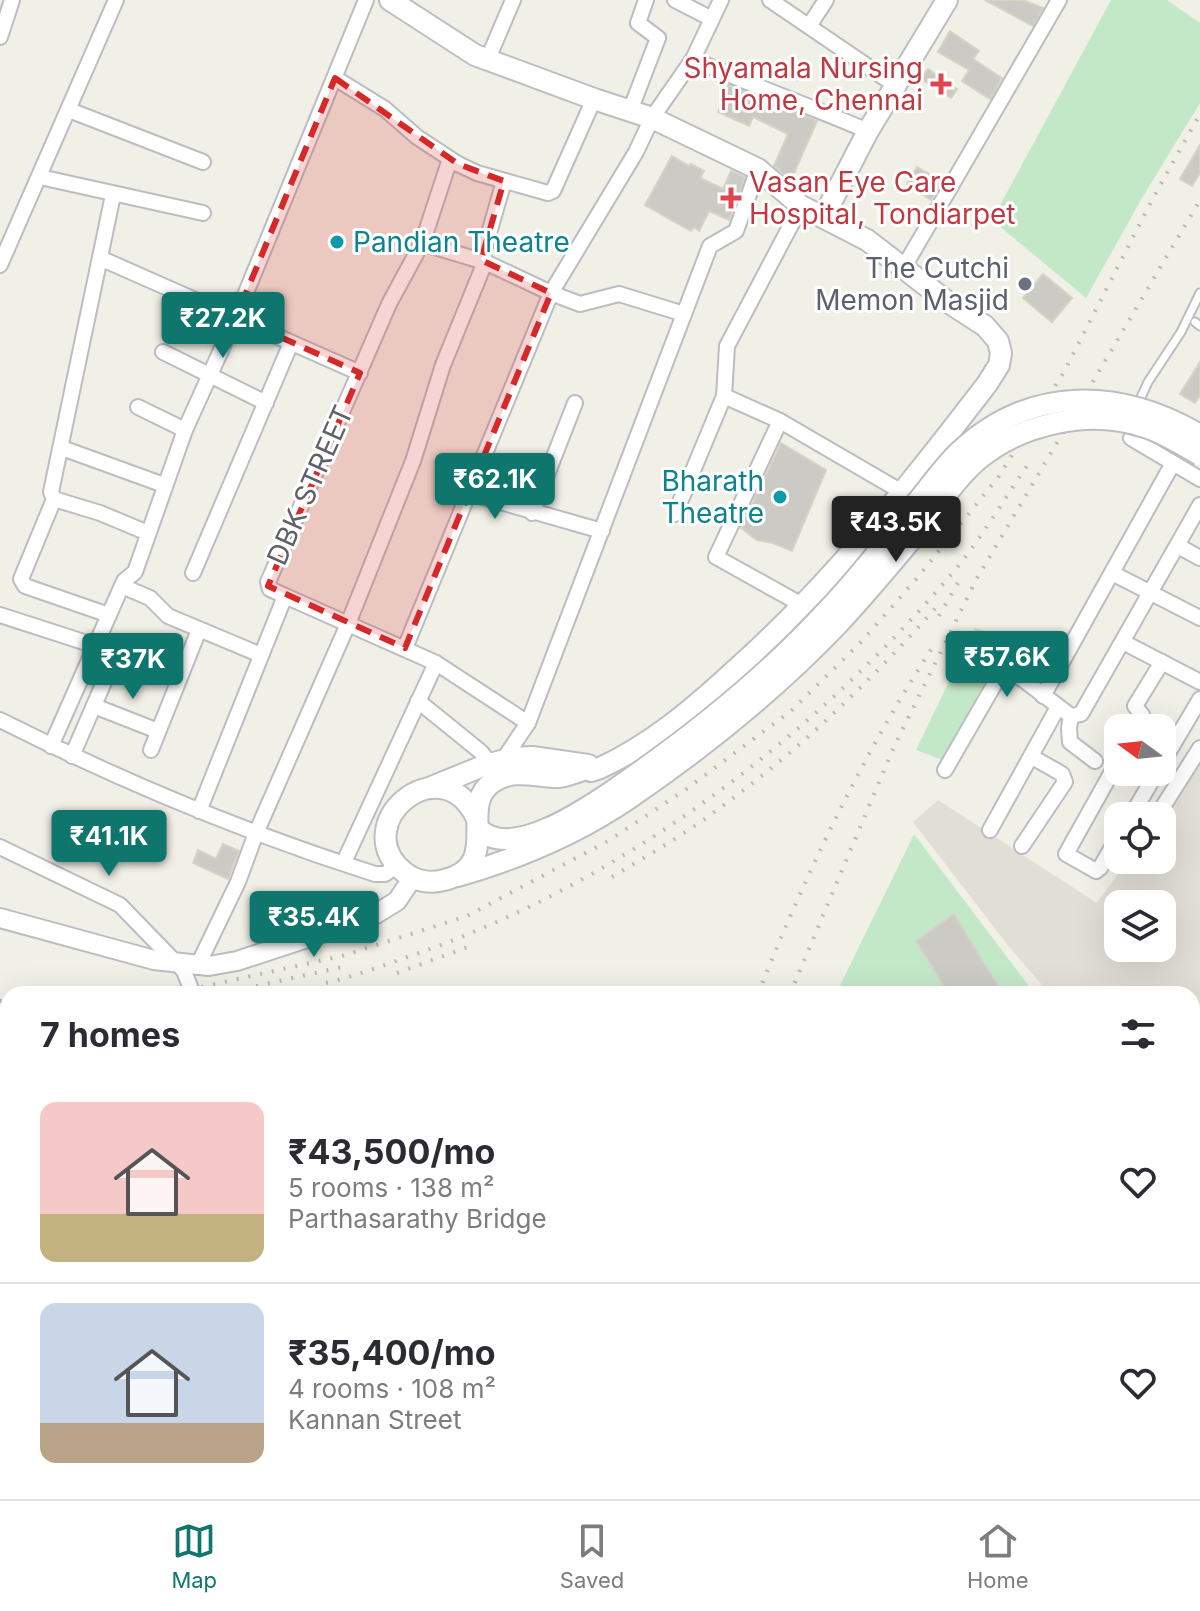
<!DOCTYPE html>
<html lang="en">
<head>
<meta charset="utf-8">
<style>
  body { margin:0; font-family:Inter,sans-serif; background:#f2f2f3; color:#2b2b33; height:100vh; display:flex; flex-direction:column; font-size:30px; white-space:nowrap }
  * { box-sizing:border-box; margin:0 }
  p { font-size:26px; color:#7c7c81 }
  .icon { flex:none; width:44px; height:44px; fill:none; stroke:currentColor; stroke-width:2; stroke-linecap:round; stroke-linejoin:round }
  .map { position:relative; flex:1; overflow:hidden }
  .details { position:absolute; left:0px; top:986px; width:1200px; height:514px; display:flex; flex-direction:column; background:#fff; border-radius:24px 24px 0 0; box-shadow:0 8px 32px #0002 }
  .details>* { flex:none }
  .needle { width:52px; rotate:285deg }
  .controls { position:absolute; left:1104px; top:714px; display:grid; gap:16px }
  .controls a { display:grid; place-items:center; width:72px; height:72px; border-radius:16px; background:#fff; box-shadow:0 8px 32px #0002; font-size:40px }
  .price { position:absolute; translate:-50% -68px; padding:0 18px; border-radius:8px; background:#0f766e; color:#fff; font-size:26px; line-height:52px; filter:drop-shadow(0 2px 4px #0008) }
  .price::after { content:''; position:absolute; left:50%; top:48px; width:24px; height:18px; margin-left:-12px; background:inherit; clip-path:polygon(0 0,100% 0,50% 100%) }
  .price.active { background:#222; color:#fff }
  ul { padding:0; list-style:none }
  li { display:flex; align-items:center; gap:24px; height:200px; padding:0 40px }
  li+li { border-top:2px solid #e1e1e2 }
  li span { display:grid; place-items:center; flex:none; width:224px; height:160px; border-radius:16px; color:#555 }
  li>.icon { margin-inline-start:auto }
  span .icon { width:96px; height:96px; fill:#fffc; stroke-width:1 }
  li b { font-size:34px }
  h2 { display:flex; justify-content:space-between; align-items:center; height:96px; padding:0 40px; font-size:34px }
  .menu { display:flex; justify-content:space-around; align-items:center; height:112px; border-top:2px solid #e1e1e2; background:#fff; font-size:22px; color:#7c7c81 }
  .menu a { display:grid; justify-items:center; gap:4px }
  .menu .active { color:#0f766e }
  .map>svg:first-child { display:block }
  .education { fill:#e1dfd5; fill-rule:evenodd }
  .green { fill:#c3e8c8 }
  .building { fill:#cccac4; stroke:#d6d3c5; stroke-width:2 }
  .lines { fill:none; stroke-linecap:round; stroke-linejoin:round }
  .service-casing { stroke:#bbbdc2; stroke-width:11 }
  .minor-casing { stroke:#bbbdc2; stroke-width:18 }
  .tertiary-casing { stroke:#bbbdc2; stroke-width:22 }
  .secondary-casing { stroke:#bcbec4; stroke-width:24 }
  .service { stroke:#fff; stroke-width:7 }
  .minor { stroke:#fff; stroke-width:14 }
  .tertiary { stroke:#fff; stroke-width:18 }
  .secondary { stroke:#fff; stroke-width:20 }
  .rail { stroke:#b7b8b8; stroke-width:4; stroke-dasharray:2 10; stroke-linecap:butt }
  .secondary-bridge-casing { stroke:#bcbec4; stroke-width:24; stroke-linecap:butt }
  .secondary-bridge { stroke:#fff; stroke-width:20 }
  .marked { fill:#d62828; fill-opacity:0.2; stroke:#d62828; stroke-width:6; stroke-dasharray:16 10; stroke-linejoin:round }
  .health-dot { fill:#e0444e; stroke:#fff; stroke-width:3 }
  .culture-dot { fill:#0f9aa8; stroke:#fff; stroke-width:3 }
  .worship-dot { fill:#6b7280; stroke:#fff; stroke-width:3 }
  .labels { text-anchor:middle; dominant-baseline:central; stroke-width:6; stroke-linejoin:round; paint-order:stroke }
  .health-label { font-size:28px; fill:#be3a42; stroke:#fff; text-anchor:end }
  .culture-label { font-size:28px; fill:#0d838f; stroke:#fff; text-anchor:start }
  .worship-label { font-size:28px; fill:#5b616d; stroke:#fff; text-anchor:end }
  .street-label { font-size:28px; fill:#5e6167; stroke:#fff }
</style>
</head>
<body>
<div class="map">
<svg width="1200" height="1499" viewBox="0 0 1200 1499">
  <rect width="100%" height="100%" fill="#f0f0e7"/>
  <!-- education -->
  <path class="education" d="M1200 759V1003L1192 1010V994H1050L1010 948 913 822 938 800 1097 903 1128 860H1162V816H1159ZM1118 904H1162V948H1118Z"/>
  <!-- green -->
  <g class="green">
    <path d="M1111 0H1167L1200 23V103L1142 198 1086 298 992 220Z"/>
    <path d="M975 628 1009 638 942 760 916 750Z"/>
    <path d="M914 834 1035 994H836Z"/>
    <path d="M2 1193 8 1195V1298L0 1293Z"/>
    <path d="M1200 1255V1407L1192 1406V1258Z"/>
    <path d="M599 1492H677V1499H597Z"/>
    <path d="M780 1492H1160L1161 1499H781Z"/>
  </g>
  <!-- building -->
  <g class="building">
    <path d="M985 0H1023L1043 8 1033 26Z"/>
    <path d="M950 31 979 51 973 59 1002 78 990 99 962 81 969 70 938 52Z"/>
    <path d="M928 69 957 89 951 98 921 79Z"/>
    <path d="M728 85 817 121 791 180 774 166 788 134 753 117 749 126 718 112Z"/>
    <path d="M1200 145V173L1192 186 1180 179Z"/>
    <path d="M672 156 689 166 691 164 704 171 700 178 723 189 731 171 745 177 729 220 709 211 699 231 694 227 691 231 645 205Z"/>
    <path d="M917 167 942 181 931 200 907 184Z"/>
    <path d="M1043 274 1072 298 1052 322 1023 298Z"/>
    <path d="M1200 362V395L1195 403 1180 394Z"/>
    <path d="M781 443 826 470 792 551 773 543 757 540 741 528Z"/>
    <path d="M223 844 239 851 228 879 193 863 198 850 216 859Z"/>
    <path d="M954 914 1003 994H949L916 941Z"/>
  </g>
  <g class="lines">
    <defs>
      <g id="service">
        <path d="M1195 322 1200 326"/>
        <path d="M1137 406 1148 382 1181 332 1200 293"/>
        <path d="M994 1492 995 1499"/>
      </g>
      <g id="minor">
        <path d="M675 0 712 19"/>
        <path d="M770 0 895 85"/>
        <path d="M809 26 826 0"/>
        <path d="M0 37 12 0"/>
        <path d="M693 59C750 85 810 106 868 131"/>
        <path d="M487 61 513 0"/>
        <path d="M335 78 385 109 417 137 458 164 477 173 548 193 553 191 594 99"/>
        <path d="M69 110 203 162"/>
        <path d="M630 111 658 38 638 23 646 0"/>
        <path d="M40 177 203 213"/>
        <path d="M421 243 485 262 551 293 580 304 619 294 684 314"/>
        <path d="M100 258 360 373"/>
        <path d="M0 265 116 0"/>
        <path d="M904 267 1059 0"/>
        <path d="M163 352 266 403"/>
        <path d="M724 396 780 421 902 492"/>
        <path d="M138 407 185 430"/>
        <path d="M780 421 716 557 804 606"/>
        <path d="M1131 438 1200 479"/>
        <path d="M62 448 164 485"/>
        <path d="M469 493 602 531"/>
        <path d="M54 499 100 513 148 533"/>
        <path d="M532 513 575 403"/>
        <path d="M675 514 724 396 727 346 801 206"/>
        <path d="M1178 546 1200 558"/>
        <path d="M193 573 291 343"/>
        <path d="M1112 573 1200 618"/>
        <path d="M122 586 150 598 168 616 261 655"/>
        <path d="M285 596 436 663 528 723"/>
        <path d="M0 615 96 646"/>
        <path d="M109 615 25 586 21 579 54 499 51 492 113 195"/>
        <path d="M1123 642 1200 682"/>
        <path d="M405 648 551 293 636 152 652 118 693 59 721 0"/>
        <path d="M1043 696 1173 463"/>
        <path d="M418 701 481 752 490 764"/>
        <path d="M94 706 158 731"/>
        <path d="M1071 716 1069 728 1070 742 1095 761"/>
        <path d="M0 720C121 781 246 833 375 874H385L397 865"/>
        <path d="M1137 728 1142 715 1135 706 1162 662"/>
        <path d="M51 746 124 581 135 572 185 430 236 317 366 0"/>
        <path d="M151 750 199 630"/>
        <path d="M72 756 121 643 184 666"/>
        <path d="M503 760 528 723 710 246 736 231 758 169"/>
        <path d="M1118 761 1066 854 1096 871 1100 868 1118 837"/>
        <path d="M1162 763 1200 699"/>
        <path d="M945 770 1005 666 1071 716 1081 714 1200 505"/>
        <path d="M1162 808 1200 748"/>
        <path d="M199 811 285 596 270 589 268 582 389 304 423 241 448 165 452 162 458 164"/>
        <path d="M1131 816 1157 772"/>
        <path d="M990 830 1058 707"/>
        <path d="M1022 846 1065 782 1062 774 1032 757"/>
        <path d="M0 847 120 905 184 971 193 994"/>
        <path d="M344 862 436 663"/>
        <path d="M197 967 238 882 256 833 348 624 413 461 443 365 485 262 483 254 504 181"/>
        <path d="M1192 1041 1200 1036"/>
        <path d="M0 1094H8"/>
        <path d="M1195 1106 1200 1118"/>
        <path d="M0 1138 8 1127"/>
        <path d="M1192 1156 1200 1153"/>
        <path d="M1192 1202 1200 1200"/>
        <path d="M1192 1437 1200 1436"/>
        <path d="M1192 1482 1200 1480"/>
        <path d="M144 1492 154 1499"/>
        <path d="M330 1499 332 1492"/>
        <path d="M369 1499 371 1492"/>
        <path d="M501 1499 503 1492"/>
      </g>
      <path id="tertiary" d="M0 918 154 960 209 966 237 961 371 917 397 901 413 877"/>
      <g id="secondary">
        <path d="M390 0 475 55 594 99 652 118 758 169 801 206 867 240 945 300 985 326 998 341 1001 353 999 365 987 384C908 487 831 585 733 672 693 709 650 745 600 768L591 771 588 768C578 772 568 776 558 777 536 777 514 768 493 782 456 806 505 865 444 880 430 884 415 881 404 872 346 825 440 744 476 817"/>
        <path d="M824 216 868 131 947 0"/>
        <path d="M429 788 483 766 512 758 532 757 588 765 589 768"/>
        <path d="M479 829C512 862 592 805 621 785"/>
        <path d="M458 876C520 858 575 835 628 799"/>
        <path d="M0 1491 11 1499"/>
      </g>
    </defs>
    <!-- service casing -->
    <use href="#service" class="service-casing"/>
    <!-- minor casing -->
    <use href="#minor" class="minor-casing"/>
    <!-- tertiary casing -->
    <use href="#tertiary" class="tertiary-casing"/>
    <!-- secondary casing -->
    <use href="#secondary" class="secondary-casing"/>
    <!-- service -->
    <use href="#service" class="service"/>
    <!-- minor -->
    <use href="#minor" class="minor"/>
    <!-- tertiary -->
    <use href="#tertiary" class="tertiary"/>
    <!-- secondary -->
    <use href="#secondary" class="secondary"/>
    <!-- rail -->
    <g class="rail">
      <path d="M939 616 958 583"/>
      <path d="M612 877C638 861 665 846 690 829 783 766 865 688 939 604"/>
      <path d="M397 973 468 947"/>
      <path d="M326 983C356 976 384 965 413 955 622 883 813 738 955 570 983 536 1006 496 1031 460"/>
      <path d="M154 994 192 989 342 956 467 916 608 841 685 790 791 711 862 641 918 577 999 476 1064 372 1152 200 1200 114"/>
      <path d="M221 994 342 967"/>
      <path d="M758 994C806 873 863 754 934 645"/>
      <path d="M790 994 893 749 976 580 1200 200"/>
      <path d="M0 1001H8"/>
      <path d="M0 1021H8"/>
      <path d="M0 1034H8"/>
      <path d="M0 1398 8 1405"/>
      <path d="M116 1492 125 1499"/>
      <path d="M135 1492 143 1499"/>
      <path d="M696 1492 697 1499"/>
      <path d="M550 1499 552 1492"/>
    </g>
    <defs>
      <g id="secondary-bridge">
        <path d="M621 785C692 736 761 681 820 618 855 582 886 542 917 502 931 485 944 466 960 451 1031 385 1120 388 1200 435"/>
        <path d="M628 799C703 748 775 690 838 624 868 592 897 557 925 523 942 501 958 476 980 458 1022 424 1088 409 1141 426 1162 432 1181 444 1200 455"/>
      </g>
    </defs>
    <!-- secondary-bridge casing -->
    <use href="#secondary-bridge" class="secondary-bridge-casing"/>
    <!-- secondary-bridge -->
    <use href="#secondary-bridge" class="secondary-bridge"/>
  </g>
  <!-- marked area -->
  <path class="marked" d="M335 78 458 164 504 181 481 260 551 293 405 648 268 586 360 373 236 317Z"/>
  <!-- markers -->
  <g class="health-dot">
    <path d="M937 72h8v8h8v8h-8v8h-8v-8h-8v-8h8z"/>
    <path d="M727 186h8v8h8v8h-8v8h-8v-8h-8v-8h8z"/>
  </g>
  <g class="culture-dot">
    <circle cx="337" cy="242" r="8"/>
    <circle cx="780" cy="497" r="8"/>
  </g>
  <circle class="worship-dot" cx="1025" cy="284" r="8"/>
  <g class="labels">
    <!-- health labels -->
    <g class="health-label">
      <text x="923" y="68">Shyamala Nursing<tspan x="923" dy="32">Home, Chennai</tspan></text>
      <text x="749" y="182" text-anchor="start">Vasan Eye Care<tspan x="749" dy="32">Hospital, Tondiarpet</tspan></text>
    </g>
    <!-- culture labels -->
    <g class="culture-label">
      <text x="353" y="242">Pandian Theatre</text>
      <text x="764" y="481" text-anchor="end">Bharath<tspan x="764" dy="32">Theatre</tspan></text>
    </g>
    <!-- worship labels -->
    <g class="worship-label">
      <text x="1009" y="268">The Cutchi<tspan x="1009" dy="32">Memon Masjid</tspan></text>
    </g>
    <!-- street labels -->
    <g class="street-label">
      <text transform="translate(310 485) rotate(-66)">DBK STREET</text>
    </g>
  </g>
</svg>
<div class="controls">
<a><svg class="needle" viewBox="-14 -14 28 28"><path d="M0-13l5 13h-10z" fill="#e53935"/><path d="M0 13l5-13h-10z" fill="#7c7c81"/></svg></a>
<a><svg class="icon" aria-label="locate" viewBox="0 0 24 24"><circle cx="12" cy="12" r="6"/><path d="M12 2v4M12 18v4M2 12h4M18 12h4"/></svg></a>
<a><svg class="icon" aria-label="layers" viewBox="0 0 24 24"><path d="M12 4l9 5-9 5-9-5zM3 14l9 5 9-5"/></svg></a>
</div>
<b class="price" style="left:223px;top:360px">₹27.2K</b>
<b class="price" style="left:495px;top:521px">₹62.1K</b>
<b class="price active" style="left:896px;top:564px">₹43.5K</b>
<b class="price" style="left:1007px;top:699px">₹57.6K</b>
<b class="price" style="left:133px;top:701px">₹37K</b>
<b class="price" style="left:109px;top:878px">₹41.1K</b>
<b class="price" style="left:314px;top:959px">₹35.4K</b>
<section class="details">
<h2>7 homes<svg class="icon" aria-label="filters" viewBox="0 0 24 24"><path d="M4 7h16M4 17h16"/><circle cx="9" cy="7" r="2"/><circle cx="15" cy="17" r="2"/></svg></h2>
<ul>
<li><span style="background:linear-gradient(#f6c9c9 70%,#c2b280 0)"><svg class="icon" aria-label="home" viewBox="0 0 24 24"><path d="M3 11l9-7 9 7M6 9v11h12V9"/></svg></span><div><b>₹43,500/mo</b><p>5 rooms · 138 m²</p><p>Parthasarathy Bridge</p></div><svg class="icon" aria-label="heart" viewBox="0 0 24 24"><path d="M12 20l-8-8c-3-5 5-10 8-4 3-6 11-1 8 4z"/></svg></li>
<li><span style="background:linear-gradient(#c9d6e8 75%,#b9a48a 0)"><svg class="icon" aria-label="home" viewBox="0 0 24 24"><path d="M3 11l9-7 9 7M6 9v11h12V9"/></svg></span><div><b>₹35,400/mo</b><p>4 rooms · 108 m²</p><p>Kannan Street</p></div><svg class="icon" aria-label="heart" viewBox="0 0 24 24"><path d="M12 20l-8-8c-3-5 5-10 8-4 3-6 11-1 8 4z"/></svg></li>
</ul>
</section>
</div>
<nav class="menu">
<a class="active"><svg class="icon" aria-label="map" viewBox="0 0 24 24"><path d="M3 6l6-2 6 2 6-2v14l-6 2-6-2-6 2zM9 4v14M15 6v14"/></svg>Map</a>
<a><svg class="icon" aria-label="saved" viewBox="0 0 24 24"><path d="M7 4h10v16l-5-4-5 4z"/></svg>Saved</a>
<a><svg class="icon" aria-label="home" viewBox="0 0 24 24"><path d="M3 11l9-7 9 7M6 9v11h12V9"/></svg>Home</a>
</nav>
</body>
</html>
